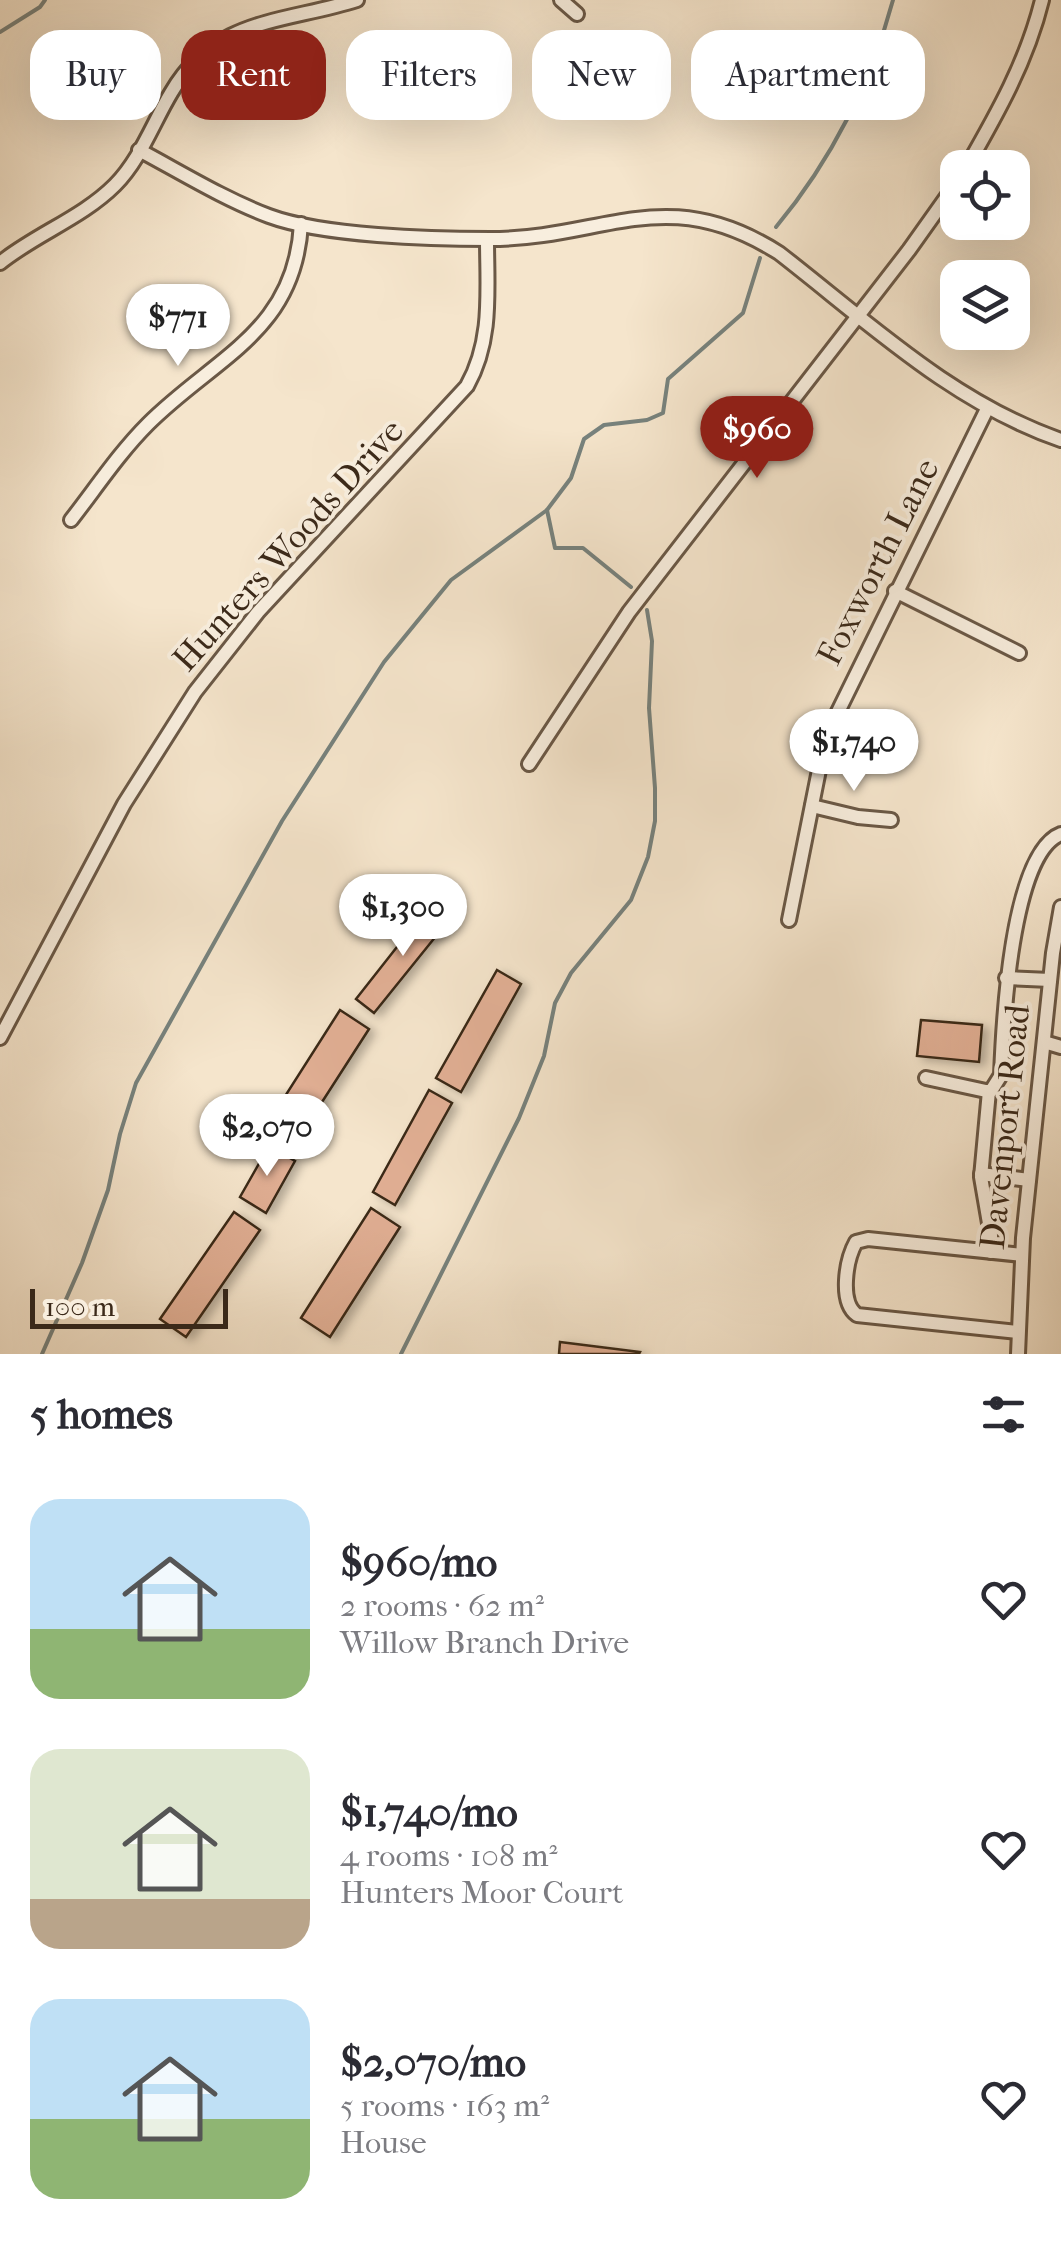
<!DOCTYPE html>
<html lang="en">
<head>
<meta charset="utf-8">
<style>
  body { margin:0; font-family:"IM FELL French Canon",serif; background:#f2f2f3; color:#2b2b33; height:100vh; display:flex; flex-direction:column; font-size:38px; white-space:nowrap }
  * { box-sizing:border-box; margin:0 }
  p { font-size:32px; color:#7c7c81 }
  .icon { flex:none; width:55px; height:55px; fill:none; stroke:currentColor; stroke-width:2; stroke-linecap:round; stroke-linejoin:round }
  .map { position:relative; height:1354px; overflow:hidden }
  .sheet { display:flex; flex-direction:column; background:#fff; flex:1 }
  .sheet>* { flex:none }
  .top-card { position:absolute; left:30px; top:30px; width:1002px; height:90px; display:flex; gap:20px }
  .tools { position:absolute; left:940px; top:150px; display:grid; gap:20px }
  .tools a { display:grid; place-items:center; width:90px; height:90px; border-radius:20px; background:#fff; box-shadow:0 10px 40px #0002; font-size:50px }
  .scale { position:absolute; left:30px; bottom:25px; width:198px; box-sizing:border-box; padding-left:10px; border:5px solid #3b2919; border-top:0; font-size:28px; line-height:35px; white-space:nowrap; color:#3b2919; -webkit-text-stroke:8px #f8eede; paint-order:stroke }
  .price { position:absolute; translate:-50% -85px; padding:0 22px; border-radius:35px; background:#fff; color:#222; font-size:32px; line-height:65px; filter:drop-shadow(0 2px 5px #0008) }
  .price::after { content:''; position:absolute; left:50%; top:60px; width:30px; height:22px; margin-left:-15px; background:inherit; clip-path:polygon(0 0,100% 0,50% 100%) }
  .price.selected { background:#8f2418; color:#fff }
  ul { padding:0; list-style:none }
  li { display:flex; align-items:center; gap:30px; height:250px; padding:0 30px }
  li span { display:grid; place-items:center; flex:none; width:280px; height:200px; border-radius:30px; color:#555 }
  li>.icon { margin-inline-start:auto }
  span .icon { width:120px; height:120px; fill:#fffc; stroke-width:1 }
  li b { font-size:42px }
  h2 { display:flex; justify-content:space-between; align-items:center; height:120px; padding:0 30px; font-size:42px }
  .tag { padding:0 35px; border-radius:30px; background:#fff; box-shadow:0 10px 40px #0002; font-size:35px; line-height:90px }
  .tag.selected { background:#8f2418; color:#fff }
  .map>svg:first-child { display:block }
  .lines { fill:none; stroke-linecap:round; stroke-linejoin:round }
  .stream { stroke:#77827d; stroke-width:4 }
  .building { fill:#e0ae93; stroke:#3b2919; stroke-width:2.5; filter:url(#shadow) }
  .minor-casing { stroke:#6a5846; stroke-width:18 }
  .minor { stroke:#f8eede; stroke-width:12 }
  .labels { text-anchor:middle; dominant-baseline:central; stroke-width:8; stroke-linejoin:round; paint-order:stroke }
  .street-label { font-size:35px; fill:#3b2919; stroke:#f8eede }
</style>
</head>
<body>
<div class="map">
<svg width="1061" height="1354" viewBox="0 0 1061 1354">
  <defs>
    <filter id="shadow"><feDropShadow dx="6" dy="3.5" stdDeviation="5" flood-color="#0004"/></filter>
  </defs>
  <rect width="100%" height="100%" fill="#f5e5cc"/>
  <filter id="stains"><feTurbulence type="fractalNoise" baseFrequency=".002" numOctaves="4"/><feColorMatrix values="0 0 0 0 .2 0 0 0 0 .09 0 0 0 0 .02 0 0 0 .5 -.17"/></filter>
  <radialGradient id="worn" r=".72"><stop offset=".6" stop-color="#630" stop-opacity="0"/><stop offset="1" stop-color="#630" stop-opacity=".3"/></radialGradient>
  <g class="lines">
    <!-- stream -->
    <g class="stream">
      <path d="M0 32 40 7 45 0"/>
      <path d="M776 227C831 161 871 82 893 0"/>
      <path d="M547 510 555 548H583L631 587"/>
      <path d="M42 1354 82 1263 108 1190 120 1134 136 1083 282 821 384 662 451 580 547 510 571 478 584 439 604 425 647 420 663 413 668 379 743 313 760 258"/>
      <path d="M401 1354 519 1118 544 1056 555 1003 571 973 631 900 648 857 655 821V788L649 708 652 641 647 610"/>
    </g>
  </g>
  <!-- building -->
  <g class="building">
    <path d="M430 905 449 920 374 1013 356 999Z"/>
    <path d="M497 970 521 984 461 1092 436 1078Z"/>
    <path d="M340 1010 369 1029 295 1144 266 1126Z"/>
    <path d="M921 1020 982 1025 979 1062 917 1056Z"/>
    <path d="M429 1090 452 1103 395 1205 373 1192Z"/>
    <path d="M269 1146 295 1161 266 1213 240 1197Z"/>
    <path d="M371 1208 400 1227 330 1337 301 1318Z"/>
    <path d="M234 1212 260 1230 186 1337 160 1319Z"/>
    <path d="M560 1342 640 1352 639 1354H559Z"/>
  </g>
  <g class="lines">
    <defs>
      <g id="minor">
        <path d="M561 0 577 14"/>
        <path d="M139 150C182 173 224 199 269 216 323 236 431 239 490 239 605 239 665 181 779 253 868 322 953 403 1061 440"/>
        <path d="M966 168C997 114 1027 61 1042 0"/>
        <path d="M0 263C36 234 82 218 115 185 140 160 153 123 171 93 215 17 284 23 357 0"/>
        <path d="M71 520C96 488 119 453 148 424 215 357 295 332 301 224"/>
        <path d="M895 591 1019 653"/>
        <path d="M529 764 629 612 909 250 958 181"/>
        <path d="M812 806 858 817 891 820"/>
        <path d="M789 920 822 755 832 724 987 409"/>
        <path d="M1006 978 1050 980"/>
        <path d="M0 1038 124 804 195 692 258 612 467 386C493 340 487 290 487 239"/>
        <path d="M1044 1042 1061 1047"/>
        <path d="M926 1078 986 1091H991L1001 1075C1003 1025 1011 853 1061 834"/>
        <path d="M989 1091 981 1177 991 1235V1252"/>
        <path d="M981 1174 1029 1180"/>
        <path d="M1018 1332 857 1315C839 1302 846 1260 856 1242L868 1239 1022 1255"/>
        <path d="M1018 1354 1023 1238 1053 953 1061 907"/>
      </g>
    </defs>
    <!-- minor casing -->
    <use href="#minor" class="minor-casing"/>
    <!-- minor -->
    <use href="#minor" class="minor"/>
  </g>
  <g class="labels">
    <!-- street labels -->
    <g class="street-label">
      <text transform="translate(288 545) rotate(-48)">Hunters Woods Drive</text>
      <text transform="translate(878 562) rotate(-63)">Foxworth Lane</text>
      <text transform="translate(1005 1127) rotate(-84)">Davenport Road</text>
    </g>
  </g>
  <rect width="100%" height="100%" filter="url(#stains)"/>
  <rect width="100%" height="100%" fill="url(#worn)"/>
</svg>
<div class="tools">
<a><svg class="icon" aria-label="locate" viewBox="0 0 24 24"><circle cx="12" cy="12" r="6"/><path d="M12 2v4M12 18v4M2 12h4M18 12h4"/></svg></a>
<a><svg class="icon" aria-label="layers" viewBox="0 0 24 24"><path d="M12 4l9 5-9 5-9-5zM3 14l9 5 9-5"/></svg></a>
</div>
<div class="scale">100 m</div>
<b class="price" style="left:178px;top:369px">$771</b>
<b class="price selected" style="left:757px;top:481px">$960</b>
<b class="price" style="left:854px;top:794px">$1,740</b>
<b class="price" style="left:403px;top:959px">$1,300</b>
<b class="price" style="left:267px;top:1179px">$2,070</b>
<div class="top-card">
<a class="tag">Buy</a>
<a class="tag selected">Rent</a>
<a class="tag">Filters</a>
<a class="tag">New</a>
<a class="tag">Apartment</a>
</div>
</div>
<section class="sheet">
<h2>5 homes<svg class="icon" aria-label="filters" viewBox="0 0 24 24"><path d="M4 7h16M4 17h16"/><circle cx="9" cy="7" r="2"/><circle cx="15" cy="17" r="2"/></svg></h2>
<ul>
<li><span style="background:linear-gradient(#bfe0f5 65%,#8fb573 0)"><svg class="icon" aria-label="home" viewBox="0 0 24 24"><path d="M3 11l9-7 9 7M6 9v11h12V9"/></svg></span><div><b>$960/mo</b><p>2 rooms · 62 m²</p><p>Willow Branch Drive</p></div><svg class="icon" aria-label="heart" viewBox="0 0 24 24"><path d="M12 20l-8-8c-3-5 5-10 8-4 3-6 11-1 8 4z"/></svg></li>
<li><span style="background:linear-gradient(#dfe7d0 75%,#b9a48a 0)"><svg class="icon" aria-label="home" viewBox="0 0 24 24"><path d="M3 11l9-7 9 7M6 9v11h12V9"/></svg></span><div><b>$1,740/mo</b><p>4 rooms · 108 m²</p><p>Hunters Moor Court</p></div><svg class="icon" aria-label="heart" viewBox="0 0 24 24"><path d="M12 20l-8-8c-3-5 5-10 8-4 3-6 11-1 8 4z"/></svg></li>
<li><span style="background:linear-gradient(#bfe0f5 60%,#8fb573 0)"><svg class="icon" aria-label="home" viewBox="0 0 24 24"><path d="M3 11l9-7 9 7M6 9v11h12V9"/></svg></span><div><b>$2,070/mo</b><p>5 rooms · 163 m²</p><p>House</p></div><svg class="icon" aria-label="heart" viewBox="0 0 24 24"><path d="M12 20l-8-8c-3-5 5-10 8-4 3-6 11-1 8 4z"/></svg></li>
</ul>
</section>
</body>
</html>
